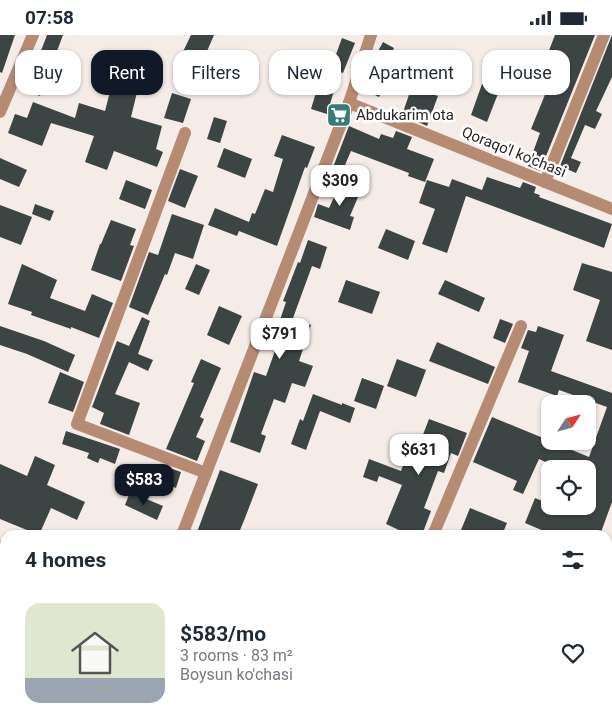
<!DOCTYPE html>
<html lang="en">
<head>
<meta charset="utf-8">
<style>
  body { margin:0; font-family:Roboto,sans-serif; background:#f2f2f3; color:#1f2937; height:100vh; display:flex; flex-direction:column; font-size:19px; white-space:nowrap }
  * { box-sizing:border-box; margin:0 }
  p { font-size:16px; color:#747a83 }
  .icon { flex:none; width:28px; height:28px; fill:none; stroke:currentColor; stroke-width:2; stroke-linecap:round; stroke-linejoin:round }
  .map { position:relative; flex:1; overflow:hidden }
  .side { position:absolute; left:0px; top:495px; width:612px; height:195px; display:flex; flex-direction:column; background:#fff; border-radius:15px 15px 0 0; box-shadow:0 1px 4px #0004 }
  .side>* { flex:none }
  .guide { position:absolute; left:15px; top:15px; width:582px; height:45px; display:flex; gap:10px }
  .needle { width:32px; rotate:54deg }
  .buttons { position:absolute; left:541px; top:360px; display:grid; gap:10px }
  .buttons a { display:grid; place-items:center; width:55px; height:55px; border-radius:10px; background:#fff; box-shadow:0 1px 4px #0004; font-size:25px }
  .price { position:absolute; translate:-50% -42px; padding:0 11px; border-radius:10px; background:#fff; color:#222; font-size:16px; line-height:32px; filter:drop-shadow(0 1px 2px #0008) }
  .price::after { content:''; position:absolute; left:50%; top:30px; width:15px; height:11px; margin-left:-8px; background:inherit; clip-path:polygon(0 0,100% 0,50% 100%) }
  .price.current { background:#111827; color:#fff }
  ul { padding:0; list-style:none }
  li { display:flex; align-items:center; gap:15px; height:125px; padding:0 25px }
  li+li { border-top:1px solid #e0e1e3 }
  li span { display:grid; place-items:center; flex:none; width:140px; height:100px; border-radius:15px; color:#555 }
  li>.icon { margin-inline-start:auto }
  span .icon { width:60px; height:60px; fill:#fffc; stroke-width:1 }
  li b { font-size:21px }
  h2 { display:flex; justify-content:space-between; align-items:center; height:60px; padding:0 25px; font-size:21px }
  .tag { padding:0 18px; border-radius:15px; background:#fff; box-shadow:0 1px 4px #0004; font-size:18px; line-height:45px }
  .tag.current { background:#111827; color:#fff }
  .status { display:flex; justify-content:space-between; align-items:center; height:35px; padding:0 25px; background:#fff; direction:ltr }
  .status svg { height:14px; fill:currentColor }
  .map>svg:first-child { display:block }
  .building { fill:#3c4544 }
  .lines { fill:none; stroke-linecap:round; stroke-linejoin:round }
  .minor { stroke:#b68b74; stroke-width:12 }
  .labels { text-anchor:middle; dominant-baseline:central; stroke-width:5; stroke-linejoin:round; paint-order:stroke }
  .poi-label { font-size:15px; fill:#292523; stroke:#fff; text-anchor:start }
  .street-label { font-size:15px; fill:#292523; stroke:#fff }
</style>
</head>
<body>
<div class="status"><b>07:58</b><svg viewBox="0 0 49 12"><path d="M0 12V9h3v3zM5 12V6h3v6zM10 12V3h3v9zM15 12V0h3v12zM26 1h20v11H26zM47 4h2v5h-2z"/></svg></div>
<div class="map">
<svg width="612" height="690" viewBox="0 0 612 690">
  <rect width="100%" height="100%" fill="#f5ece7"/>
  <!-- building -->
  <g class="building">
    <path d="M0 0H15L2 38 0 37Z"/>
    <path d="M47 0H63L40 61 26 55Z"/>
    <path d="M191 0H214L205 21 249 40 244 52 179 25Z"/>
    <path d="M555 0H595L540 136 528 131 540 98 531 94 553 40 541 36Z"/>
    <path d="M612 0V42L596 76 602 79 595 94 585 90 571 123 581 127 576 138 560 131Z"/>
    <path d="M342 3 355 8 343 38 331 33Z"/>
    <path d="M383 7 394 13 389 24 416 38 409 51 389 41 379 62 365 55 375 33 370 31Z"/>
    <path d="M129 26 149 33 144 47 140 45 131 82 162 91 156 114 163 117 157 132 114 116 107 135 85 127 94 101 51 88 42 111 8 98 15 79 27 83 33 67 75 83 79 68 105 76 114 41 122 43Z"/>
    <path d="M321 41 337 46 327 79 311 74Z"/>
    <path d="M482 49 499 56 487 87 471 80Z"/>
    <path d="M412 51 438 61 427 91 402 80Z"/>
    <path d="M172 58 191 64 183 88 164 83Z"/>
    <path d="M214 82 227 86 220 108 207 104Z"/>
    <path d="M349 91 379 104 381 99 393 103 396 96 412 102 407 114 434 124 425 147 408 141 409 138 351 116 339 144 330 140Z"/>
    <path d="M282 100 315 112 307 133 305 132 277 211 239 196 237 201 208 190 215 173 249 187 252 178 255 179 265 154 273 157 283 124 274 121Z"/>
    <path d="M224 113 252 124 245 143 217 132Z"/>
    <path d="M0 123 27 135 19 152 0 144Z"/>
    <path d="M180 134 198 141 185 173 168 166Z"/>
    <path d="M487 142 520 153 523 147 536 152 534 158 540 160 539 162 612 189 604 213 466 161 447 218 422 209 435 174 419 168 427 145 449 152 452 144 482 155Z"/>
    <path d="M126 145 152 155 145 174 119 164Z"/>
    <path d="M341 147 361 155 350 181 354 182 350 195 314 182 318 169 329 173Z"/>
    <path d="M35 169 54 176 50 186 32 179Z"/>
    <path d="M0 170 32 182 21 210 0 202Z"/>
    <path d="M172 179 204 190 193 224 175 218 167 240 165 239 148 280 129 272 149 217 158 220Z"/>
    <path d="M111 185 136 194 130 210 134 211 121 246 91 235 100 209H101Z"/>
    <path d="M386 194 415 206 408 225 378 213Z"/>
    <path d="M308 205 327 212 320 234 312 231 293 283 311 290 299 326 313 331 305 352 292 348 285 368 274 364 261 399 266 401 260 418 230 407 254 337 266 341 281 299 276 297 286 267 283 266 298 227 300 228Z"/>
    <path d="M582 228 612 237V315L586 306 600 265 573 255Z"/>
    <path d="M22 229 57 245 50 263 85 276 92 259 113 268 99 303 71 292V294L31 280 32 277 8 269Z"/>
    <path d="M196 229 210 235 199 260 185 254Z"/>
    <path d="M346 245 380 257 372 279 338 267Z"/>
    <path d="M445 245 485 263 479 277 438 259Z"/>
    <path d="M219 271 242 281 229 310 207 300Z"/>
    <path d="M142 282 150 286 138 319 153 325 148 336 129 327 115 359 140 368 129 400 100 389 104 378 92 372 117 306 129 311Z"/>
    <path d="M500 284 513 289 505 308 493 303Z"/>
    <path d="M0 291 44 306 75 320 68 337 27 319 0 310Z"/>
    <path d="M538 291 564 300 551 336 612 358V467L600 500H553L525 488 535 463 550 469V471H554L570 478 573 471H588V434H561L539 424 523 459 513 455 517 446 473 427 492 382 589 422 607 372 559 355 557 361 518 347 529 316 521 313 528 295 536 297Z"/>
    <path d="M437 307 495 332 488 349 429 326Z"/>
    <path d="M201 324 221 333 200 382 204 384 196 402 205 406 197 426 166 414 194 348 191 347Z"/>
    <path d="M397 324 426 335 416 362 387 351Z"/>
    <path d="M60 337 84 347 73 377 48 368Z"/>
    <path d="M362 343 384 351 376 374 354 366Z"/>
    <path d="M313 359 342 370V368L355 373 350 388 320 376 306 415 291 409 300 384 303 386Z"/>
    <path d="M429 384 467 398 458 421 451 418 444 438 438 436 424 473 431 476 422 500H400L401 496 386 489 402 450 379 441 377 447 363 442 369 424 401 436 404 428 411 431Z"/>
    <path d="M66 396 120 414 115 429 100 423 98 428 87 423 89 418 62 409Z"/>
    <path d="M35 421 55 430 47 450 85 467 77 485 51 473 39 500 0 484V429L27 441Z"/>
    <path d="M164 431 181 437 176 453 159 446Z"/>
    <path d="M220 435 258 449 245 483 238 500H196Z"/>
    <path d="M130 457 163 471 157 485 125 470Z"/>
    <path d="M470 473 507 488 502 500H474L461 495Z"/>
  </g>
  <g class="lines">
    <!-- minor -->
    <g class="minor">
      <path d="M349 68 612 174"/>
      <path d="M0 77 33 0"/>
      <path d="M185 98 77 389 206 438"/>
      <path d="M545 147 604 0"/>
      <path d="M182 500 349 68 371 0"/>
      <path d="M433 500 521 291"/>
      <path d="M0 511 5 513"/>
      <path d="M608 620 612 609"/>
      <path d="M211 685 223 690"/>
      <path d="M433 685 446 690"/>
      <path d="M111 690 113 685"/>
      <path d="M290 690 292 685"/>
      <path d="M580 690 582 685"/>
    </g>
  </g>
  <!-- icons -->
  <defs>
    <symbol id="supermarket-square" viewBox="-11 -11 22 22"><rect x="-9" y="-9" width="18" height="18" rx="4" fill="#367d77" stroke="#fff"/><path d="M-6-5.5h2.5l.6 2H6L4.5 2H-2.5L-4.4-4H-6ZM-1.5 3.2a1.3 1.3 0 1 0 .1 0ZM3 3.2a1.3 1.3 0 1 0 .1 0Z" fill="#fff"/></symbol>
  </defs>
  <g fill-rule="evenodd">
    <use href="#supermarket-square" x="325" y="66" width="28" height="28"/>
  </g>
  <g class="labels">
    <!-- poi labels -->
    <g class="poi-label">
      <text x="356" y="80">Abdukarim ota</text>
    </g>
    <!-- street labels -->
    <g class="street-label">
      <text transform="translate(514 117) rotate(22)">Qoraqo'l ko'chasi</text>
    </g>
  </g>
</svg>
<div class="buttons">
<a><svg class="needle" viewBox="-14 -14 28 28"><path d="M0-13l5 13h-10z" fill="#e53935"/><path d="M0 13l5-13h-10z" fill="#747a83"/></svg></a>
<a><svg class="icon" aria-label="locate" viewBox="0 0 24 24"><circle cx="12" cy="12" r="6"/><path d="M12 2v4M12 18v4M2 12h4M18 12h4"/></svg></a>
</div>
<b class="price" style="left:340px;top:172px">$309</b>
<b class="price" style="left:280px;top:325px">$791</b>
<b class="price" style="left:419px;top:441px">$631</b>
<b class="price current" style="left:144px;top:471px">$583</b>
<div class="guide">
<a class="tag">Buy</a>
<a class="tag current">Rent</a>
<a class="tag">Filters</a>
<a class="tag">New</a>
<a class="tag">Apartment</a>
<a class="tag">House</a>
</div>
<section class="side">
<h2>4 homes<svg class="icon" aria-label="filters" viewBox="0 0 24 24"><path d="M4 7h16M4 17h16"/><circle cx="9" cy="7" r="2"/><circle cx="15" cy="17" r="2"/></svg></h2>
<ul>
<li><span style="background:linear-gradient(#dfe7d0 75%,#9aa5b1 0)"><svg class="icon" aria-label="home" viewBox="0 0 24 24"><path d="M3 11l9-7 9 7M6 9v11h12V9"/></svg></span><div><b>$583/mo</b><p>3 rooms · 83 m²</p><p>Boysun ko'chasi</p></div><svg class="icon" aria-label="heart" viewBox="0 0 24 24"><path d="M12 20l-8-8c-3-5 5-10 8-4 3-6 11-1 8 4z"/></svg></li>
</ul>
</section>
</div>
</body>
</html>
